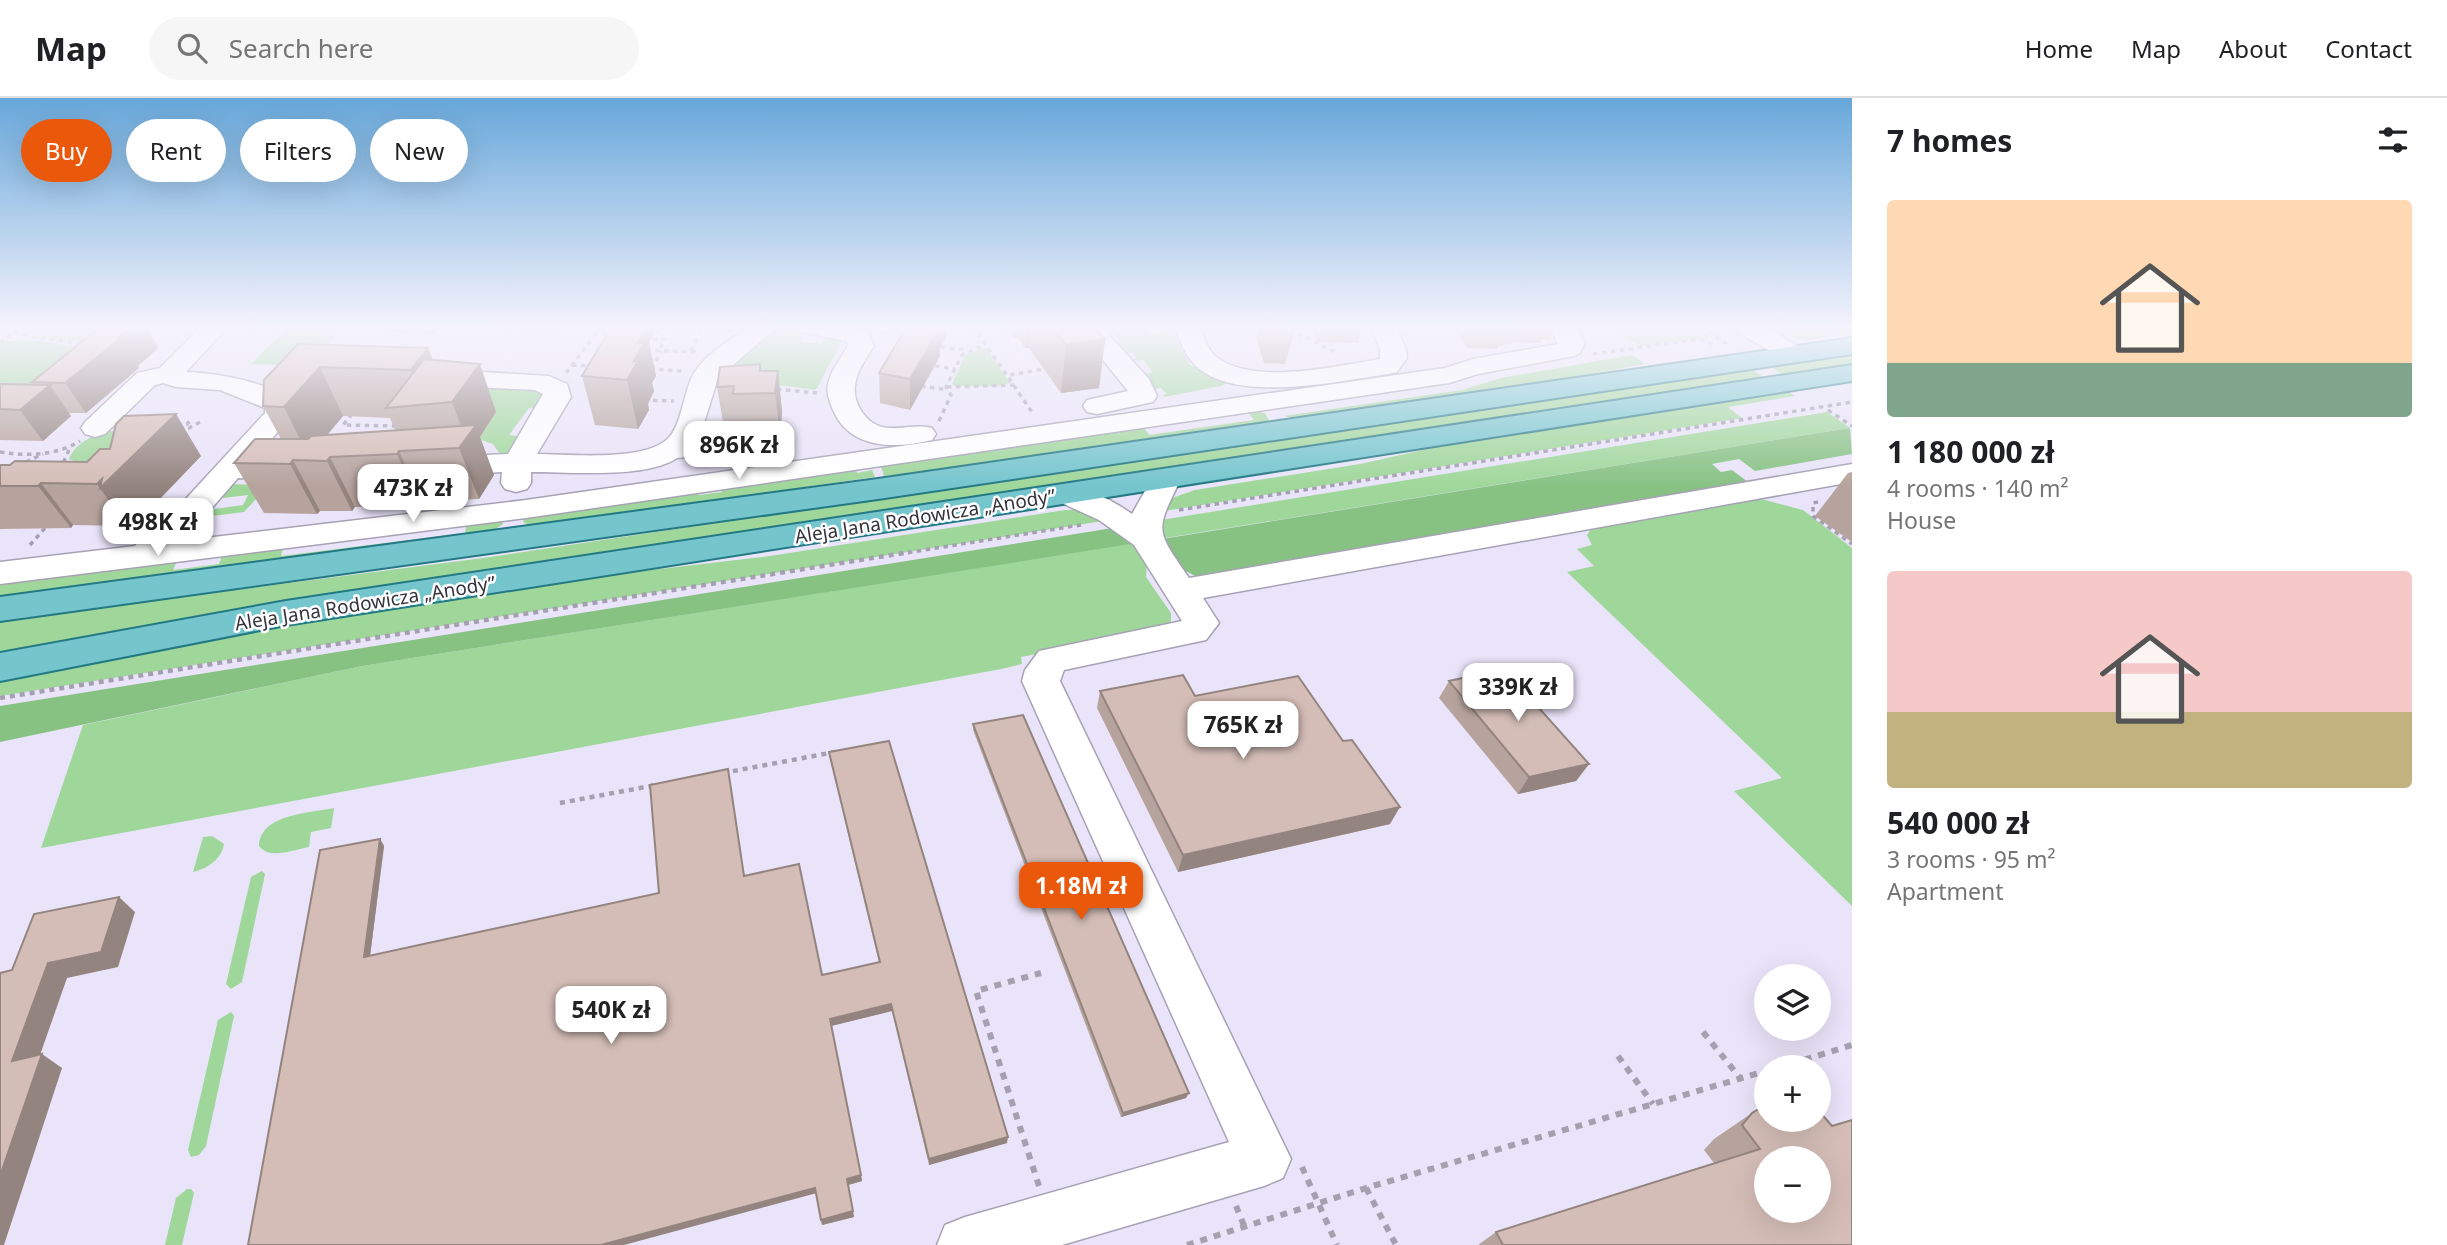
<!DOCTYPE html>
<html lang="en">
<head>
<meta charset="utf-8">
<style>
  body { margin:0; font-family:"Noto Sans",sans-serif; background:#f6f6f6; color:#202124; height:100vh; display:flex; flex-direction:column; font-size:26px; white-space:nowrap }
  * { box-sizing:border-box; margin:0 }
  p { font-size:23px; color:#757577 }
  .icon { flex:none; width:38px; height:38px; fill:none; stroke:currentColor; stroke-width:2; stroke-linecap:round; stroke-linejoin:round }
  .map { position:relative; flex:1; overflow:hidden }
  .side { display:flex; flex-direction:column; background:#fff; width:595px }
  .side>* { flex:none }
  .top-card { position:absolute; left:21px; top:21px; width:665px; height:63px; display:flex; gap:14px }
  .fabs { position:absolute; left:1754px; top:866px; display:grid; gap:14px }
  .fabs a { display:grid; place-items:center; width:77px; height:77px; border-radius:50%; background:#fff; box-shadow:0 7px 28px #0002; font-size:35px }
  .price { position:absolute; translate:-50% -60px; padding:0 16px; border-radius:14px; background:#fff; color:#222; font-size:23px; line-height:46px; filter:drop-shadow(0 2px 4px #0008) }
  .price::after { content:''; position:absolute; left:50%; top:42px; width:21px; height:16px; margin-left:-10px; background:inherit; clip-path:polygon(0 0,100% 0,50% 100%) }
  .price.active { background:#ea580c; color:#fff }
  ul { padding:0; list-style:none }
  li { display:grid; align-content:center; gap:14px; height:371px; padding:0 35px }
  li span { display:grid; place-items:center; height:217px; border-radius:7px; color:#555 }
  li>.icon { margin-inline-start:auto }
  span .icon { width:126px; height:126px; fill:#fffc; stroke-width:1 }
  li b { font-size:30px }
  h2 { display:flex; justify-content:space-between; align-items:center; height:84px; padding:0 35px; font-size:30px }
  .pill { padding:0 24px; border-radius:32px; background:#fff; box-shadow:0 7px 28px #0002; font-size:24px; line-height:63px }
  .pill.active { background:#ea580c; color:#fff }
  header { display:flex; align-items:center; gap:42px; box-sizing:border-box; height:98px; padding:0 35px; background:#fff; border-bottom:2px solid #e0e0e0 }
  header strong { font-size:33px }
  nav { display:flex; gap:38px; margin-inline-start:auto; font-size:24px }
  .search { width:490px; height:63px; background:#f6f6f6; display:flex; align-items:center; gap:18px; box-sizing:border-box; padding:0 24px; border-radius:38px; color:#757577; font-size:26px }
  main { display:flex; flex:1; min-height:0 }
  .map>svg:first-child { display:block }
  .green { fill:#9fd79a }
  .forest { fill:#87c283 }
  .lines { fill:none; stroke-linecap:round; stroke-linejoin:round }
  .minor-casing { stroke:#a6a2b5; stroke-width:3 }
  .major-casing { stroke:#237984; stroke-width:4 }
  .path-far2 { stroke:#a4a0b0; stroke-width:3.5; stroke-dasharray:4.5 4.5; stroke-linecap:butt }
  .path-far1 { stroke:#a4a0b0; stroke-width:4.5; stroke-dasharray:5 5; stroke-linecap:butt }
  .path { stroke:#a4a0b0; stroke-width:6; stroke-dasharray:7 7; stroke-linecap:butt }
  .minor { fill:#fff; fill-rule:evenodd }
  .major { fill:#75c5cd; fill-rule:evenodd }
  .wall { fill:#b6a39d; fill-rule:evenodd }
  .shaded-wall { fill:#94847f }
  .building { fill:#d4bdb6; stroke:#94847f; stroke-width:2; fill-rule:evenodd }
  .labels { text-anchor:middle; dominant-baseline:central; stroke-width:5; stroke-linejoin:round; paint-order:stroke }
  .street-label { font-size:19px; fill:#36343c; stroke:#fff }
</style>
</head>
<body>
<header>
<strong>Map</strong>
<div class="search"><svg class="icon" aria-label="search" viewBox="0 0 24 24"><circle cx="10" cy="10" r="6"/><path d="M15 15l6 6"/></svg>Search here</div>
<nav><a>Home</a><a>Map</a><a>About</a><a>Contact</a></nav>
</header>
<main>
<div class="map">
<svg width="1852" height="1147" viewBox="0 0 1852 1147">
  <rect width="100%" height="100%" fill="#e9e4f9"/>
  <!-- green -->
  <g class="green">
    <path d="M82 228 102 231 93 244C73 242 37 243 22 229Z"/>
    <path d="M289 228H344L308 268 251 266Z"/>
    <path d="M1104 228H1146L1144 230 1150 236 1166 234 1162 228H1176L1184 240 1175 239 1190 267 1231 282 1221 288 1164 299 1163 297 1167 296 1161 290 1154 291 1142 277 1153 274 1143 262 1126 263 1137 260 1132 254 1125 255 1118 247 1121 246 1114 234 1101 232Z"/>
    <path d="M1620 228 1701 230 1709 239 1643 248 1625 240Z"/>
    <path d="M1801 228H1852V235L1807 242 1767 236Z"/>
    <path d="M786 229 807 232 800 244 821 246 828 237 844 239 816 292 771 286 716 287 719 274 775 232Z"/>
    <path d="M5 243H39L89 251 47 290 0 293V248Z"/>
    <path d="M983 250H986L1010 285 996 288H954L952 286 966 256Z"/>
    <path d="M1852 255V266L1785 278 1768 267Z"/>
    <path d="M1632 257 1645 266 1502 292 1301 322 1284 318 1462 292 1501 280Z"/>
    <path d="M1749 270 1767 281 0 559V522L483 460Z"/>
    <path d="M446 284 548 293 543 311 529 310 509 337 522 339 513 356 502 359 493 346 479 341 496 314 437 312 446 299Z"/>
    <path d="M1786 293 1795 298 1728 309 1742 320 1158 414 1172 400 1195 392 1360 366 1468 342Z"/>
    <path d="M1246 312 1265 315 1270 324 974 370 884 378 880 365 1142 327 1149 337 1254 322Z"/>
    <path d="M1827 314 1850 330 1159 441 1155 423Z"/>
    <path d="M110 333H158C138 342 88 372 69 361 75 345 94 336 110 333Z"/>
    <path d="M855 369 857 375 872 372 875 379 533 428 524 425 522 416 695 392 699 397 722 394V388Z"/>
    <path d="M241 377 234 386 268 388 244 414 204 419 199 430 190 432 185 441 238 436 237 438 164 447 200 413 243 407 248 397 215 401Z"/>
    <path d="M1761 401 1803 412 1852 450V808L1734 693 1782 680 1567 474 1594 468 1577 451 1592 447 1587 437 1592 430Z"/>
    <path d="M1065 412H1082L1109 422 0 598V580L170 548 557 483 770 458Z"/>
    <path d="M501 421 503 426 491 434 0 503V482L178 460 173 472 219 466 223 455 284 447 281 458 465 435 467 424Z"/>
    <path d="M1135 445 1147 463 1146 479 1171 515V523L1161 532 1021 559 1022 566 1001 571 41 750 83 627 362 568Z"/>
    <path d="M334 710 331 730 311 734 309 749C293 752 270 762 259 748 260 716 310 715 334 710Z"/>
    <path d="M212 738 224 746C221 762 208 770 193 774L203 739Z"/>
    <path d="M262 773 265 776 242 884 231 891 226 886 251 779Z"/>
    <path d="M231 914 234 918 206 1048 199 1057 191 1059 188 1052 218 922Z"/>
    <path d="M187 1091H191L194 1095 182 1147H165L176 1100Z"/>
  </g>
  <!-- forest -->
  <g class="forest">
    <path d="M1850 330 1852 356 1755 373 1739 361 1712 366 1721 374 1732 372 1748 384 1199 480 1182 471 1162 441Z"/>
    <path d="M1119 429 1137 445 362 568 0 644V608Z"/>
  </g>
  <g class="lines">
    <defs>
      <g id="minor">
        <path d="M198 228H222V235L186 274C211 275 292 284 293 316L253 363 298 367 302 373 298 379 287 382 238 380 204 419 171 444 526 402 1445 270 1473 261 1558 246 1550 228H1575L1585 245 1580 255 1574 258 1478 276 1449 285 526 420 0 486V464L135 448 147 431 182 405 265 315V310L220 292 176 289 163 285 155 287 105 336 95 339 85 336 81 330 85 324 137 275 160 270 197 233Z"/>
        <path d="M750 228H778L718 280 699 341 734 339 744 342 748 348 744 354 677 360C646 381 569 374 531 374V385L527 391 516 394 505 391 501 385 502 374 439 377 429 374 424 368 429 362 439 359 508 356 543 296 535 292 434 287 425 285 421 279 425 273 434 271 549 278 567 286 571 299 537 356C569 356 651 365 671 337 681 324 684 297 691 281 701 258 730 243 750 228Z"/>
        <path d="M795 228H847L867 233 874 248C867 259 859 270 856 282 850 303 866 329 889 330 904 331 917 326 932 330L936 336 932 342C896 351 850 352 833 312 830 304 826 295 828 286 831 272 841 260 848 248L847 243 798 233Z"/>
        <path d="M1086 228H1110L1109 237 1149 281 1157 298 1153 304 1097 316 1087 314 1083 308 1087 302 1128 293 1085 240Z"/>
        <path d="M1174 228H1199C1203 237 1207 250 1214 257 1250 289 1336 268 1380 261V251L1370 228H1395L1406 251 1407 260 1397 274 1388 276C1339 283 1232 307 1194 266 1184 256 1180 241 1174 228Z"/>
        <path d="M1732 228H1763L1803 251 1807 256 1803 261 1794 264 1785 261 1735 233Z"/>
        <path d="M1852 366V384L1203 500 1219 525 1206 542 1064 572 1060 583 1291 1061 1283 1080 1264 1088 1062 1147H937L945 1127 965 1119 1229 1044 1022 583 1025 572 1039 553 1182 523 1134 447 1099 422 1055 402 1051 396 1055 390C1079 384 1112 402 1132 416L1155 375 1166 372 1177 375 1181 381C1154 435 1156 431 1189 480Z"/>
      </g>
      <g id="major">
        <path d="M1852 240V256L878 401 0 523V499L878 381Z"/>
        <path d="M1852 267V283L286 527 0 583V555L286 503Z"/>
      </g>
    </defs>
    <!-- minor casing -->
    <use href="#minor" class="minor-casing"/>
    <!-- major casing -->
    <use href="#major" class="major-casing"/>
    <!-- path-far2 -->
    <g class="path-far2">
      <path d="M973 228 1034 317"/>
      <path d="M1283 228 1286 233 1308 240 1337 255"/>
      <path d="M1701 228 1727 246"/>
      <path d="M0 229H16"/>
      <path d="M1213 230 1264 232"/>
      <path d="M15 233 32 239 83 246"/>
      <path d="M654 234H657L654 241H665L659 253"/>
      <path d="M880 235 919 228"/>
      <path d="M0 245 15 233 16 228"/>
      <path d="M941 249 968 252"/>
      <path d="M646 252 697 254"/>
      <path d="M691 253 701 232"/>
      <path d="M1593 256 1699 241 1714 246"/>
      <path d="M572 267 592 268"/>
      <path d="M935 268 955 271"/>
      <path d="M650 271 683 273"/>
      <path d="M652 271 661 253"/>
      <path d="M566 275 602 228"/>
      <path d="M1010 277 1049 270"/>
      <path d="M921 288 948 292"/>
      <path d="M947 289 1015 287"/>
      <path d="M777 291 817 295"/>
      <path d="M644 302 674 303"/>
      <path d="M1828 312 1852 328"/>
      <path d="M352 316 343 327 395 328 389 337"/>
      <path d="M939 323 951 297 946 289 962 257 986 246"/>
      <path d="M177 326H187L191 322"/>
      <path d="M179 330H189L200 324"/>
      <path d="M69 352 64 363 70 367"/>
      <path d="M0 354C27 358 56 358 80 343"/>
      <path d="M26 364 43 356"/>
      <path d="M1818 404 1813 405V418L1852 446"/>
      <path d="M1179 412 1852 304"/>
      <path d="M30 447 45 430"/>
      <path d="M899 456 1081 427"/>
    </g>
    <!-- path-far1 -->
    <g class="path-far1">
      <path d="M0 600 910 454"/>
      <path d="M723 675 835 654"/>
      <path d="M560 705 656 687"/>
    </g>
    <!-- path -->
    <g class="path">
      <path d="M1703 934 1741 981"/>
      <path d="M1618 958 1653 1006"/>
      <path d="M1778 970 1852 947"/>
      <path d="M1302 1069 1337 1147"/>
      <path d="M1039 1088 976 893 1041 875"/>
      <path d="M1366 1090 1396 1147"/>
      <path d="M1236 1108 1245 1130"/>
      <path d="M1187 1147 1366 1090 1766 973"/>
    </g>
    <!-- minor -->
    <use href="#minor" class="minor"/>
    <!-- major -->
    <use href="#major" class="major"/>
  </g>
  <!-- wall -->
  <g class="wall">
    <path d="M83 228H146L158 250 138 268 139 270 86 315H69L71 318 43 343 0 342V286L34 287 32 284 99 230Z"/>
    <path d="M383 228H440L433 237 385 233Z"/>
    <path d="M515 228H556L555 230 545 231 516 230Z"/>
    <path d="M603 228H658L649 244 656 278 652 285 654 293 648 306 649 312 638 331 595 327 582 278 604 242 601 230Z"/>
    <path d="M674 228H732L733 234 675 231Z"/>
    <path d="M907 228H946V239L940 250V258L910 312 880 305 879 275Z"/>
    <path d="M1005 228H1094L1105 241 1099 290 1061 295 1029 250H1025L1018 240H1014Z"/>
    <path d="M1259 228H1296L1285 266 1264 265 1256 240Z"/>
    <path d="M1311 228H1363L1358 245 1317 244Z"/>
    <path d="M1455 228H1556L1550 242 1542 241 1540 245 1513 244 1512 246H1503L1502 248H1499L1497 251 1467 250Z"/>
    <path d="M298 246 428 250 433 262 496 314 480 339 494 377 479 401 421 403 419 407 355 409 352 413H320L317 416 264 415 234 365 281 341 263 308ZM343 318 390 320 395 332 327 337Z"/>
    <path d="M760 266 761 273H778L782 314 780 336 739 337 738 330H724L717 289Z"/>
    <path d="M201 358 130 432 127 428 73 427 71 430 0 431V367Z"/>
    <path d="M1852 374V444L1815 418 1848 375Z"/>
    <path d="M1449 583 1589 666 1576 683 1518 696 1439 600Z"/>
    <path d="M1100 593 1195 598 1390 726 1178 774 1097 610Z"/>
    <path d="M973 626 1186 1000 1121 1019 973 632Z"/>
    <path d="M829 654 1007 1045 929 1067 892 913 831 928 862 1083 848 1087 854 1119 822 1127 816 1095 248 1147 380 741 384 748 370 858 745 778 822 877 879 864 830 661Z"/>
    <path d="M1752 1015 1852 1147H1478L1496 1134 1714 1065 1704 1052 1714 1041Z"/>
  </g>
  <!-- shaded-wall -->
  <g class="shaded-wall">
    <path d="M132 228H146L158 250 138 268 139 270 86 315 65 285Z"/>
    <path d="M430 228H440L433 237Z"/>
    <path d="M544 228H556L555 230 545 231Z"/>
    <path d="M634 228H658L649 244 656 278 652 285 654 293 648 306 649 312 638 331 627 282 634 263Z"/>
    <path d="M937 228H946V239L940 250V258L910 312V281Z"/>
    <path d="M1015 228H1019L1018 240H1014Z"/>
    <path d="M1027 228H1031L1029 250H1025Z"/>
    <path d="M1105 241 1099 290 1061 295 1066 247Z"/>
    <path d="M428 250 447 299 425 307 411 272Z"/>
    <path d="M480 266 496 314 480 339 494 377 479 401 459 350 466 341 452 304Z"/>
    <path d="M320 269 343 318 309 359 284 309Z"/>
    <path d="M778 273 782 314 780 336 775 295Z"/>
    <path d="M50 287 71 318 43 343 20 312Z"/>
    <path d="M176 316 201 358 130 432 97 386Z"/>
    <path d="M399 353 421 403 419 407 397 356Z"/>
    <path d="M330 359 355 409 352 413 327 363Z"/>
    <path d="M293 362 320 413 317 416 290 366Z"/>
    <path d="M41 385 73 427 71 430 38 388Z"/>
    <path d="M1589 666 1576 683 1518 696 1529 679Z"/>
    <path d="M1400 709 1390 726 1178 774 1183 757Z"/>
    <path d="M380 741 384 748 369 866 364 859Z"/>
    <path d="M119 799 135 814 118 869 67 880 33 977 12 963 48 865Z"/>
    <path d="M891 906 892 913 831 928 830 921Z"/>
    <path d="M42 956 62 970 4 1147H0V1078Z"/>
    <path d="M1189 995 1186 1000 1121 1019 1123 1015Z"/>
    <path d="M1008 1039 1007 1045 929 1067V1061Z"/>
    <path d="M861 1077 862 1083 848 1087 847 1081Z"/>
    <path d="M815 1090 817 1095 624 1147H601Z"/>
    <path d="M853 1113 854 1119 822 1127 821 1122Z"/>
  </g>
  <!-- building -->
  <g class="building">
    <path d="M101 228H132L118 240H121L65 285 32 284Z"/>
    <path d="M603 228H612L611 231 601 230Z"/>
    <path d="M612 228 646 230 637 245H644L634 263H638L627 282 582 278Z"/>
    <path d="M907 228H941L910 281 879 275Z"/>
    <path d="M1052 228H1094L1105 241 1066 247Z"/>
    <path d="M298 246 428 250 411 272 320 269 284 309 263 308 264 282Z"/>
    <path d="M424 261 480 266 452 304 386 310Z"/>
    <path d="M760 266V273H778L775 295 733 296 734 288 717 289 720 269Z"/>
    <path d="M0 286 50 287 20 312 0 311Z"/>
    <path d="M176 316 100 390 102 381 97 386 41 385 38 388H0V367H10L15 363 87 364 100 351H110L116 326 124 318Z"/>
    <path d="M476 327 459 350 399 353 397 356 330 359 327 363 293 362 290 366 234 365 255 341H308L311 338Z"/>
    <path d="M1504 571 1589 666 1529 679 1449 583Z"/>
    <path d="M1183 577 1195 598 1298 578 1343 643 1352 642 1400 709 1183 757 1100 593Z"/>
    <path d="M1023 617 1189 995 1123 1015 973 626Z"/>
    <path d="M889 643 1008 1039 929 1061 891 906 830 921 861 1077 847 1081 853 1113 821 1122 815 1090 601 1147H248L320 752 380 741 364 859 659 795 650 687 728 671 744 778 799 766 822 877 880 864 829 654Z"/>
    <path d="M119 799 101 854 48 865 12 963 42 956 0 1078V875L12 872 34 816Z"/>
    <path d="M1766 1007V1022H1818V1012L1832 1028 1852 1022V1147H1503L1496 1134 1760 1051 1742 1027 1752 1015ZM1766 1060H1818V1113H1766Z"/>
  </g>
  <!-- sky -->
  <linearGradient id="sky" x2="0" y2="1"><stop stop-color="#67a7da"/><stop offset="0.59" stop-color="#f5f3fc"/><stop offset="1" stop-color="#f5f3fc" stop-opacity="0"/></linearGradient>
  <rect width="1852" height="389" fill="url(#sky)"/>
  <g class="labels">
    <!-- street labels -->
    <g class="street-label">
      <text transform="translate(925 418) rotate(-9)">Aleja Jana Rodowicza „Anody”</text>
      <text transform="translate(365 505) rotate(-9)">Aleja Jana Rodowicza „Anody”</text>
    </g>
  </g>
</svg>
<div class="fabs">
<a><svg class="icon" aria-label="layers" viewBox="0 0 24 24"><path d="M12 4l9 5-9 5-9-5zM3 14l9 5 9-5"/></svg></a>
<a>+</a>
<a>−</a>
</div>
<b class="price" style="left:739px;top:383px">896K zł</b>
<b class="price" style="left:413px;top:426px">473K zł</b>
<b class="price" style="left:158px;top:460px">498K zł</b>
<b class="price" style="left:1518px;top:625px">339K zł</b>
<b class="price" style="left:1243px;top:663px">765K zł</b>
<b class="price active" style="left:1081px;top:824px">1.18M zł</b>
<b class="price" style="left:611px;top:948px">540K zł</b>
<div class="top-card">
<a class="pill active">Buy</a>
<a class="pill">Rent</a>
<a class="pill">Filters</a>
<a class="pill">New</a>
</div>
</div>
<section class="side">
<h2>7 homes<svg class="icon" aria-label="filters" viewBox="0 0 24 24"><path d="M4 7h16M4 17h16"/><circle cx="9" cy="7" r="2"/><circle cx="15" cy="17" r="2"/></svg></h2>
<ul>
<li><span style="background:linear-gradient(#ffd9b3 75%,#7fa58c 0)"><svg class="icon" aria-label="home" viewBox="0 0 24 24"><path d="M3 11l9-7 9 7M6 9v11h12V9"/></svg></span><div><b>1 180 000 zł</b><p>4 rooms · 140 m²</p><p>House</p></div></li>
<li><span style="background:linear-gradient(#f6c9c9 65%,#c2b280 0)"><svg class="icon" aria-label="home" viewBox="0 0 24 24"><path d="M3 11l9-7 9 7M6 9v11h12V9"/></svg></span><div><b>540 000 zł</b><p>3 rooms · 95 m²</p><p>Apartment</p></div></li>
</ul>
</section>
</main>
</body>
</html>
